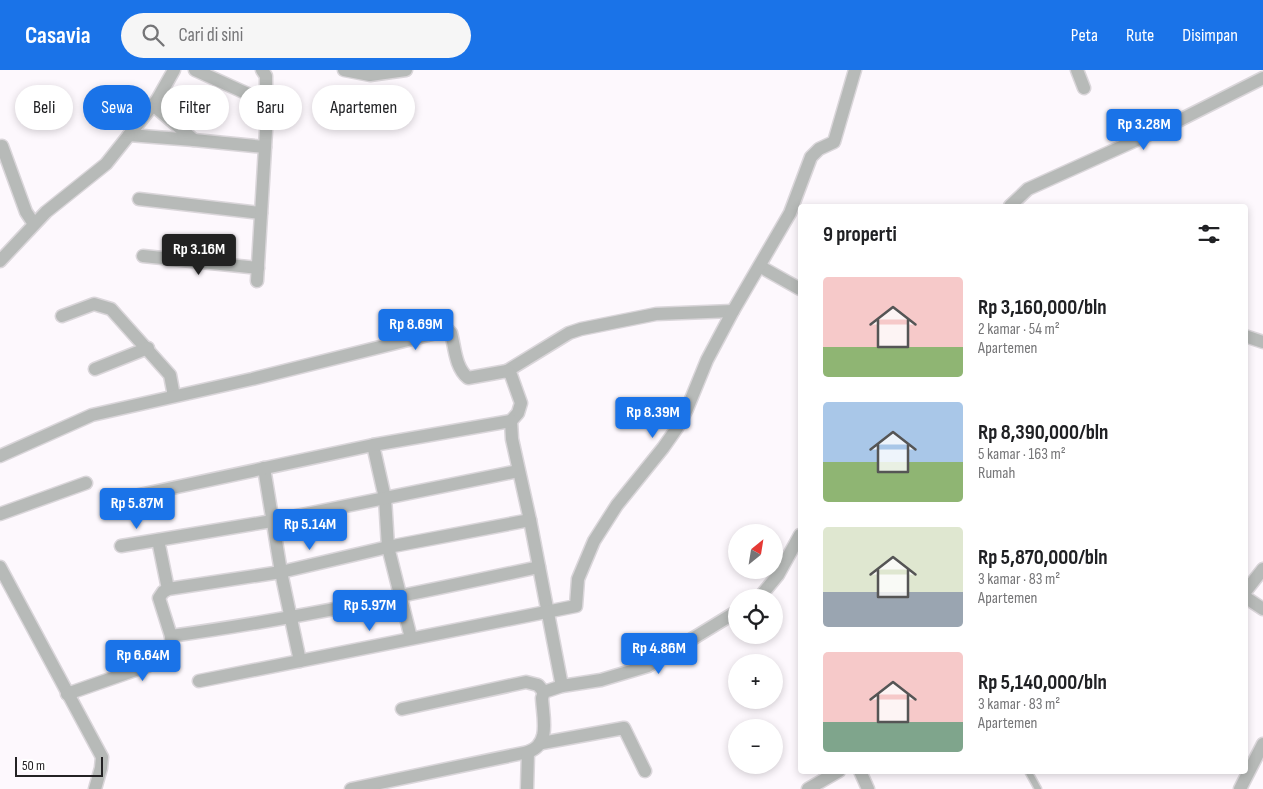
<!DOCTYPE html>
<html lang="id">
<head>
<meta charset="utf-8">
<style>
  body { margin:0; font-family:"Sofia Sans Condensed",sans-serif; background:#f6f6f6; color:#202124; height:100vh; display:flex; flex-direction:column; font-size:19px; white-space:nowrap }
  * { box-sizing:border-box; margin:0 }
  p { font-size:16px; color:#757577 }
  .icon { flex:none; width:28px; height:28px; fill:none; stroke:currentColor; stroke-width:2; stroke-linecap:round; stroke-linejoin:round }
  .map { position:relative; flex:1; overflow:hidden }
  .side { position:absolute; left:798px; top:134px; width:450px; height:570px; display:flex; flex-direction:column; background:#fff; border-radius:5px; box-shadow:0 2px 8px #0003 }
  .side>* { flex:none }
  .hud { position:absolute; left:15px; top:15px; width:475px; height:45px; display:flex; gap:10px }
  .needle { width:32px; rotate:30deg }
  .fabs { position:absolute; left:728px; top:454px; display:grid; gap:10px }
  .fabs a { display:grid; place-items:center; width:55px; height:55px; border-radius:50%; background:#fff; box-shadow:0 2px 8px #0003; font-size:25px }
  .scale { position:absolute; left:15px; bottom:12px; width:88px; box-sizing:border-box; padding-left:5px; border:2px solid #242224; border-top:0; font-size:14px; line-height:18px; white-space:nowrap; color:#242224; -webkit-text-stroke:4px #fff; paint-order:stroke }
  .price { position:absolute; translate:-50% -42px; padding:0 11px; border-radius:5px; background:#1a73e8; color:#fff; font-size:16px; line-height:32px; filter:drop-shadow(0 1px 2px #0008) }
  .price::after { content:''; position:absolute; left:50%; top:30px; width:15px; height:11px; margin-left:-8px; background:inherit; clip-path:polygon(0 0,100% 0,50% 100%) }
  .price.active { background:#222; color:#fff }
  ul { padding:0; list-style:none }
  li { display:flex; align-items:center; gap:15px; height:125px; padding:0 25px }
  li span { display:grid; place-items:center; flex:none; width:140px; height:100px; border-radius:5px; color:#555 }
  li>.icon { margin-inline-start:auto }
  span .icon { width:60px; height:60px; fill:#fffc; stroke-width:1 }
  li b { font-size:21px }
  h2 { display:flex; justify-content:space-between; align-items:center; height:60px; padding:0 25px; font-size:21px }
  .pill { padding:0 18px; border-radius:22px; background:#fff; box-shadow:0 2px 8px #0003; font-size:18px; line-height:45px }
  .pill.active { background:#1a73e8; color:#fff }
  header { display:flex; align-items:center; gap:30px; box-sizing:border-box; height:70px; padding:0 25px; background:#1a73e8; color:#fff }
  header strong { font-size:24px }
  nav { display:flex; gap:28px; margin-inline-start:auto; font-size:18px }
  .search { width:350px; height:45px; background:#f6f6f6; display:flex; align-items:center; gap:12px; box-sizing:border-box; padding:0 18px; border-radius:28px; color:#757577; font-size:19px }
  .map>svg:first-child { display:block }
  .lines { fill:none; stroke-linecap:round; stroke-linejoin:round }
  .lane-casing { stroke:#dad6da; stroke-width:9 }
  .street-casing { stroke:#dad6da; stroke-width:15 }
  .lane { stroke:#b7bab8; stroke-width:6 }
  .street { stroke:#b7bab8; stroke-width:12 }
</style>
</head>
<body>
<header>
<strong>Casavia</strong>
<div class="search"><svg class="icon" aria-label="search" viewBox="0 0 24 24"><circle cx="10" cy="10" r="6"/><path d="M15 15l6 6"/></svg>Cari di sini</div>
<nav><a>Peta</a><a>Rute</a><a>Disimpan</a></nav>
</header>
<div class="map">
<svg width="1263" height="719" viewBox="0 0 1263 719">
  <rect width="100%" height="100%" fill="#fdf8fd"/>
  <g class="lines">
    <defs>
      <path id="lane" d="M1028 701 1038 719"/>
      <g id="street">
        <path d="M195 0 248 24"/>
        <path d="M344 0 370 5 406 0"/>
        <path d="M1077 0 1084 18"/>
        <path d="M153 35 194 70 265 77"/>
        <path d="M129 65 194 70"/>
        <path d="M2 76 26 142 34 154"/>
        <path d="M139 129 261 143"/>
        <path d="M1010 136 1028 119 1172 54 1263 8"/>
        <path d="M143 186 258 198"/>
        <path d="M0 191 46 142 106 94 157 30 174 0"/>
        <path d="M761 197 800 219"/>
        <path d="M257 211 266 61V6L262 0"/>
        <path d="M62 246 94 234 111 239 170 305 174 326"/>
        <path d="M1245 266 1263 272"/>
        <path d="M95 299 148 278"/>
        <path d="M507 301 569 263 581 259 656 244 733 241"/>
        <path d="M373 375 385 428 388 477 411 568"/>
        <path d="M0 386 92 345 252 309 448 260 451 263C455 278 455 297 468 308L507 301 511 305 521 333 518 343 511 351 512 369 530 450 562 616"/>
        <path d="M264 398 281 502 300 591"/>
        <path d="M116 430 373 375 511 351"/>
        <path d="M0 444 86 413"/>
        <path d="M158 470 168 519"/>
        <path d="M121 476 272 451 518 401"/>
        <path d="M0 497 102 687 101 698 95 719"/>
        <path d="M1245 522 1263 499"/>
        <path d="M1245 527 1263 539"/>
        <path d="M759 528 778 505 800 465"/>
        <path d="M171 566C295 549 417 523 539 497"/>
        <path d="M199 611 576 536 578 509 594 471 617 435 663 378 677 358 687 339 707 290 733 241 790 143 811 87 819 79 834 72 855 0"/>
        <path d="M67 624 167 589 172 583 171 566 159 528 163 522 168 519 281 502 388 477 530 450"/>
        <path d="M402 639 526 612 538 615 544 622"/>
        <path d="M542 673 624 658 645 701"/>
        <path d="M860 701 868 719"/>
        <path d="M351 719 528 682"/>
        <path d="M527 719 528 682C551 674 543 648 542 628L544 622 562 616 601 610 648 596 736 542"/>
        <path d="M808 719 839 701"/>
        <path d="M1240 719 1263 674"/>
      </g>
    </defs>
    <!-- lane casing -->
    <use href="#lane" class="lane-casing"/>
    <!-- street casing -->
    <use href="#street" class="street-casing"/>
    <!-- lane -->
    <use href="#lane" class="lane"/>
    <!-- street -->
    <use href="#street" class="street"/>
  </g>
</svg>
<div class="fabs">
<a><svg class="needle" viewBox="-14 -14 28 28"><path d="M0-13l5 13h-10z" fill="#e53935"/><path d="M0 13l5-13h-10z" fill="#757577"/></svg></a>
<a><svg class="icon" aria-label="locate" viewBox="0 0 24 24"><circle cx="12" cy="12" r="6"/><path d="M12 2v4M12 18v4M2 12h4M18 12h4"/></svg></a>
<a>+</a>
<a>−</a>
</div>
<div class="scale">50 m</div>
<b class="price" style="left:1144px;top:81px">Rp 3.28M</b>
<b class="price active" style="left:199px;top:206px">Rp 3.16M</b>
<b class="price" style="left:416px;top:281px">Rp 8.69M</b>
<b class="price" style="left:653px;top:369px">Rp 8.39M</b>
<b class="price" style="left:137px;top:460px">Rp 5.87M</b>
<b class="price" style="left:310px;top:481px">Rp 5.14M</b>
<b class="price" style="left:370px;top:562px">Rp 5.97M</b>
<b class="price" style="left:659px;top:605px">Rp 4.86M</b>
<b class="price" style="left:143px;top:612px">Rp 6.64M</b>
<div class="hud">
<a class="pill">Beli</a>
<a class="pill active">Sewa</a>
<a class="pill">Filter</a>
<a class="pill">Baru</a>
<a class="pill">Apartemen</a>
</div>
<section class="side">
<h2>9 properti<svg class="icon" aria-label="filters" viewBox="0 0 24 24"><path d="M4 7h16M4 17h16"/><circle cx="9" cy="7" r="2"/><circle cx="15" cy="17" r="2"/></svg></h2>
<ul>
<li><span style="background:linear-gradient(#f6c9c9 70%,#8fb573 0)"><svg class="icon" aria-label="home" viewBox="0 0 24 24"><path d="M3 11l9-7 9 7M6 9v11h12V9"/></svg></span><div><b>Rp 3,160,000/bln</b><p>2 kamar · 54 m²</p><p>Apartemen</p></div></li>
<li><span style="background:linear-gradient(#a9c7e8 60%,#8fb573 0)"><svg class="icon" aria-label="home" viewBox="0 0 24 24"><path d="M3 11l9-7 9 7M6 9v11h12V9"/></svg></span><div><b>Rp 8,390,000/bln</b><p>5 kamar · 163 m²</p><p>Rumah</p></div></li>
<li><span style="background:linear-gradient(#dfe7d0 65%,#9aa5b1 0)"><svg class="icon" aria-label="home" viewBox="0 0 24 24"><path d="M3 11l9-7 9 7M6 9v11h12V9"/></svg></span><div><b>Rp 5,870,000/bln</b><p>3 kamar · 83 m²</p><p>Apartemen</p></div></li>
<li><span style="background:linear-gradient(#f6c9c9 70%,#7fa58c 0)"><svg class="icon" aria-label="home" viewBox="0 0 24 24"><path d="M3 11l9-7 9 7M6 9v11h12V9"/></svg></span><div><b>Rp 5,140,000/bln</b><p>3 kamar · 83 m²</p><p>Apartemen</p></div></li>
</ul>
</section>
</div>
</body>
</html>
